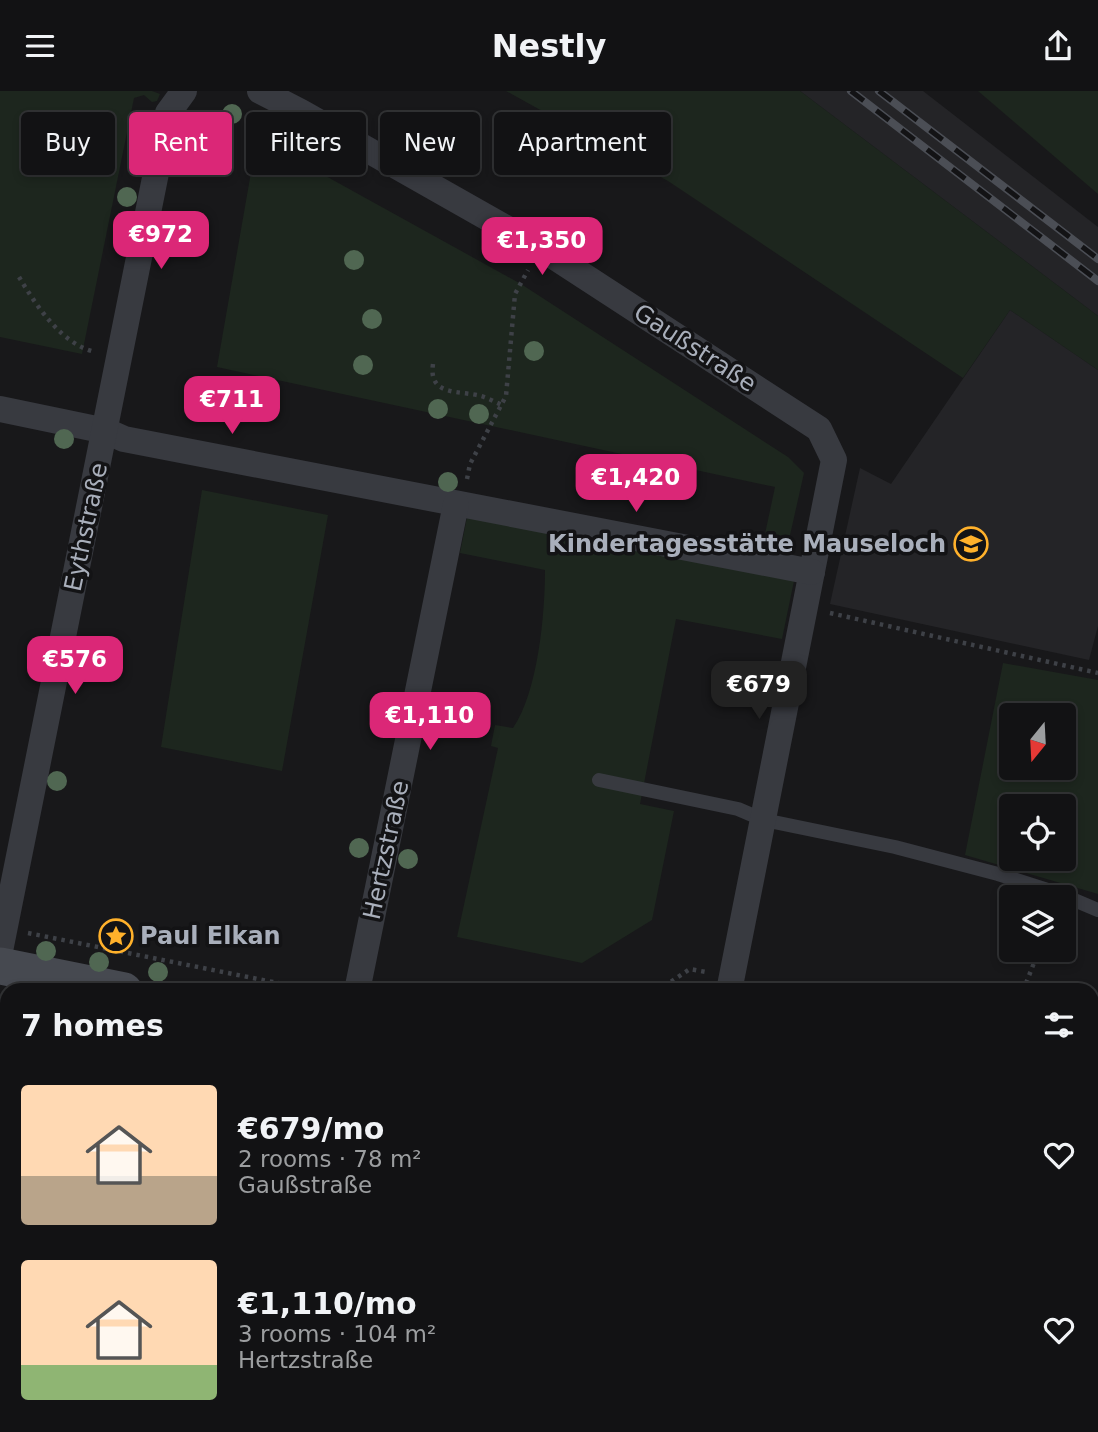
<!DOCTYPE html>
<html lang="en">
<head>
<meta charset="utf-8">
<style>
  body { margin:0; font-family:"DejaVu Sans",sans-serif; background:#1b1b1d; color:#f1f3f6; height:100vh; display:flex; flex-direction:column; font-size:26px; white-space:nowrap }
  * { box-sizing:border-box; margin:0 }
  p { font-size:23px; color:#9c9ea0 }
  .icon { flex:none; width:38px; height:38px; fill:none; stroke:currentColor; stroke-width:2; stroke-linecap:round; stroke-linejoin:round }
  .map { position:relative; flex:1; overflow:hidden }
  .side { position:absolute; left:0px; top:892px; width:1099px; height:450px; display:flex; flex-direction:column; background:#121214; border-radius:21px 21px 0 0; box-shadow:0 4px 10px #0003,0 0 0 2px #313234 }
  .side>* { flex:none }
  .banner { position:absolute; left:21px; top:21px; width:700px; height:63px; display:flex; gap:14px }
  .needle { width:46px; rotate:198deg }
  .controls { position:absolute; left:999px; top:612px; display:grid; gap:14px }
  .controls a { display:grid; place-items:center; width:77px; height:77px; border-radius:7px; background:#121214; box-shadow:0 4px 10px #0003,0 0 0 2px #313234; font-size:35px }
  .price { position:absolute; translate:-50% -60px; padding:0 16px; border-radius:14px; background:#db2777; color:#fff; font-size:23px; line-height:46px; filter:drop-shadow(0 2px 4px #0008) }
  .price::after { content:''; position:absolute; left:50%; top:42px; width:21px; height:16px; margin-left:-10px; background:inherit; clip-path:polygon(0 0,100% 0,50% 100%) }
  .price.active { background:#222; color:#fff }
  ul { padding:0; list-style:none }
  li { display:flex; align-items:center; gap:21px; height:175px; padding:0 21px }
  li span { display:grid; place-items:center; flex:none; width:196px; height:140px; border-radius:7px; color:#555 }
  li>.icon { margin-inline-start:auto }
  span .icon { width:84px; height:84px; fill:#fffc; stroke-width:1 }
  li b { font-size:30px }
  h2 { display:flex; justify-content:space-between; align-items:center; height:84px; padding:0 21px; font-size:30px }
  .chip { padding:0 24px; border-radius:7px; background:#121214; box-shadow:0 4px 10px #0003,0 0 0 2px #313234; font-size:24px; line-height:63px }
  .chip.active { background:#db2777; color:#fff }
  header { display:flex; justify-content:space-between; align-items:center; height:91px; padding:0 21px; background:#121214; font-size:32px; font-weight:700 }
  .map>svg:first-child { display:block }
  .built { fill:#242427 }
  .green { fill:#1d261e; fill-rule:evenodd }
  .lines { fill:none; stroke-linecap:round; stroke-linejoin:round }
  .path { stroke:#3e4147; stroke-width:4.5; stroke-dasharray:3.5 5; stroke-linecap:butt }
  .lane { stroke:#383a40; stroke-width:14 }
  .street { stroke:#383a40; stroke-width:26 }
  .secondary { stroke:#464950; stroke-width:37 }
  .rail-casing { stroke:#4b4e55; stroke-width:8 }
  .rail { stroke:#131315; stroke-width:5; stroke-dasharray:16; stroke-linecap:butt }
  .tree { fill:#506752 }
  .labels { text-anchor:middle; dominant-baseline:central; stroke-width:7; stroke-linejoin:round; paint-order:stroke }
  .street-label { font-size:24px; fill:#a9afbb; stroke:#131315 }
  .poi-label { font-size:24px; font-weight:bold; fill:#a9afbb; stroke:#131315; text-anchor:end }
</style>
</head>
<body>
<header><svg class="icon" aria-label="menu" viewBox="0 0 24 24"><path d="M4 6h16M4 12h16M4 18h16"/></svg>Nestly<svg class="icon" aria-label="share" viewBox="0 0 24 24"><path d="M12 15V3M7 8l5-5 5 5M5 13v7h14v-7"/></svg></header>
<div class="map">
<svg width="1098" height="1341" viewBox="0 0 1098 1341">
  <rect width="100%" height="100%" fill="#18181a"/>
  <!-- built -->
  <g class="built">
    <path d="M800 0H923L1098 136V225Z"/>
    <path d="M1010 219 1098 279V535L1089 569 830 513 860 377 891 393Z"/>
  </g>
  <!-- green -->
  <g class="green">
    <path d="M0 0H152L160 3 157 10 152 11 144 4 134 7 82 263 0 246Z"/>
    <path d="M506 0H800L1098 225V279L1010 219 963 287 668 90Z"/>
    <path d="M978 0H1098V103Z"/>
    <path d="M257 47 521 193 788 366 804 382 786 462 762 457 775 396 217 276Z"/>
    <path d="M202 399 328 424 282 680 161 656Z"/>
    <path d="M468 421 795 485 782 548 676 528 640 713 674 720 652 829 582 872 457 846 498 657 491 655 495 634 513 637C538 601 545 523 545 479L460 462Z"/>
    <path d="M1003 572 1098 589V803L965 764ZM1012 625H1064V677H1012ZM1012 716H1064V768H1012Z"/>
    <path d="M1092 1177 1098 1179V1341H852L861 1335H1092Z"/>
  </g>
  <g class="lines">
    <!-- path -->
    <g class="path">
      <path d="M19 186C36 214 61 253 95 261"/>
      <path d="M433 273C428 306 460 299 481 305 488 307 495 311 502 314"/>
      <path d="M467 388 470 373 506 305 515 203 528 179"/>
      <path d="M830 522 1098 582"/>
      <path d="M28 842 318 900"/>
      <path d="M657 900 690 878 706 881"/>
      <path d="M1023 900 1039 859"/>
      <path d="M1092 1076 1098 1060"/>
      <path d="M0 1131 7 1133"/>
      <path d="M988 1341 991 1335"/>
    </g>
    <!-- lane -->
    <path class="lane" d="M599 689 738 718 764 729 895 756 998 783 1060 803 1098 819"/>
    <!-- street -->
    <g class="street">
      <path d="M260 0 301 21 541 157 819 338 834 369 729 900"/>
      <path d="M0 318 106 340 124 348 812 481"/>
      <path d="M0 860 168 22 184 0"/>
      <path d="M357 900 456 413"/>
      <path d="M0 1328 7 1329"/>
      <path d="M38 1335 67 1341"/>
      <path d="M644 1341 645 1335"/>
    </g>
    <!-- secondary -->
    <g class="secondary">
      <path d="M0 875 124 900"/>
      <path d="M1092 1164 1098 1166"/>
    </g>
    <defs>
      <g id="rail">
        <path d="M851 0 1098 190"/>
        <path d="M879 0 1098 168"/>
      </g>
    </defs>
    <!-- rail casing -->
    <use href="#rail" class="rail-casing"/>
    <!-- rail -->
    <use href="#rail" class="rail"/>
  </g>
  <!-- trees -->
  <g class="tree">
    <circle cx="232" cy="23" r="10"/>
    <circle cx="210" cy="36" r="10"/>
    <circle cx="127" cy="106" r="10"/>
    <circle cx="354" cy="169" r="10"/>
    <circle cx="372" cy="228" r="10"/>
    <circle cx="534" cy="260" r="10"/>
    <circle cx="363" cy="274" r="10"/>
    <circle cx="438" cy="318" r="10"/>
    <circle cx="479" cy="323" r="10"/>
    <circle cx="64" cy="348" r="10"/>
    <circle cx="448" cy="391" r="10"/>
    <circle cx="57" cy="690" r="10"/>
    <circle cx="359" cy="757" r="10"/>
    <circle cx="408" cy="768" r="10"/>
    <circle cx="46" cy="860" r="10"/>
    <circle cx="99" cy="871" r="10"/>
    <circle cx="158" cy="881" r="10"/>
  </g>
  <!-- icons -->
  <defs>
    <symbol id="school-ring" viewBox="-11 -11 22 22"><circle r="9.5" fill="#131315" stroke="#ffb12b" stroke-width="1.5"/><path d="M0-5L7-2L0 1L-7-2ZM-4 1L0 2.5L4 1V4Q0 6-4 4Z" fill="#ffb12b"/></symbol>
    <symbol id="sight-ring" viewBox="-11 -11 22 22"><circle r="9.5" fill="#131315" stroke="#ffb12b" stroke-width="1.5"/><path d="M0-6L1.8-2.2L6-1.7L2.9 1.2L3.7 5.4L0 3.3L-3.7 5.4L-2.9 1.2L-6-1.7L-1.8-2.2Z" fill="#ffb12b"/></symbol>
  </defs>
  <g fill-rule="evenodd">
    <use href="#school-ring" x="952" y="434" width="38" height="38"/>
    <use href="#sight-ring" x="97" y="826" width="38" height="38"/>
  </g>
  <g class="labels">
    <!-- street labels -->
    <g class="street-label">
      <text transform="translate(695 257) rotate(33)">Gaußstraße</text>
      <text transform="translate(86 436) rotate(-78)">Eythstraße</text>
      <text transform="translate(386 759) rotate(-78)">Hertzstraße</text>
    </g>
    <!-- poi labels -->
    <g class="poi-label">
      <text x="946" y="453">Kindertagesstätte Mauseloch</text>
      <text x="140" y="845" text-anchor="start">Paul Elkan</text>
    </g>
  </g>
</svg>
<div class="controls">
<a><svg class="needle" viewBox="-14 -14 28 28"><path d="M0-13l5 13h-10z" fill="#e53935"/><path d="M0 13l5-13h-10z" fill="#9c9ea0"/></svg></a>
<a><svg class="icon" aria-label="locate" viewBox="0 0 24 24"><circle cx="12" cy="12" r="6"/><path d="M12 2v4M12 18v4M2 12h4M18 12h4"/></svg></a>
<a><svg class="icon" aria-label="layers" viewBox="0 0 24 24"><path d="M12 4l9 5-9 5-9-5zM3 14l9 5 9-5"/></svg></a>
</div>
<b class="price" style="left:161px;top:180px">€972</b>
<b class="price" style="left:542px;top:186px">€1,350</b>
<b class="price" style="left:232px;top:345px">€711</b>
<b class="price" style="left:636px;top:423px">€1,420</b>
<b class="price" style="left:75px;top:605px">€576</b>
<b class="price active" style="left:759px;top:630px">€679</b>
<b class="price" style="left:430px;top:661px">€1,110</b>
<div class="banner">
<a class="chip">Buy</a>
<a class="chip active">Rent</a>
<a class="chip">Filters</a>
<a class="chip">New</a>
<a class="chip">Apartment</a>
</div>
<section class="side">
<h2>7 homes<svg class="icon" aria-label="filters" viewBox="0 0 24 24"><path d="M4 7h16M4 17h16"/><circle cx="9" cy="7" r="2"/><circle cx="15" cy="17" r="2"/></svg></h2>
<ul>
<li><span style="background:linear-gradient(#ffd9b3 65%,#b9a48a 0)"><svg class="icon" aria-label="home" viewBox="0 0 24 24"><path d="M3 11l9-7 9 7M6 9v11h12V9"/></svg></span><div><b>€679/mo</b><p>2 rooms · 78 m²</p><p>Gaußstraße</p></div><svg class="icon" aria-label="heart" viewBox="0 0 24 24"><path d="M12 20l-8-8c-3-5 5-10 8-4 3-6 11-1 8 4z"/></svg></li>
<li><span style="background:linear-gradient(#ffd9b3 75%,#8fb573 0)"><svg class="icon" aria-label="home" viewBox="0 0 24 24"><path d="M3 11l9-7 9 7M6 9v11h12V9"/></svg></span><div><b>€1,110/mo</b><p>3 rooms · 104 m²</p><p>Hertzstraße</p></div><svg class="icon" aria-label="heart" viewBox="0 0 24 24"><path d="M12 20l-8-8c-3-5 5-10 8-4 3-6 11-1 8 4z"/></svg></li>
</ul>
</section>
</div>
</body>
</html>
